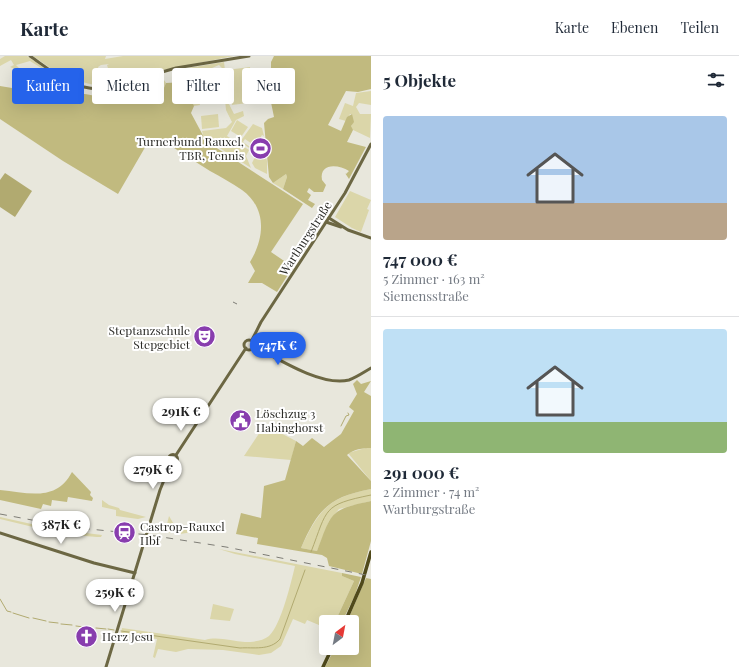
<!DOCTYPE html>
<html lang="de">
<head>
<meta charset="utf-8">
<style>
  body { margin:0; font-family:"Playfair Display",serif; background:#f2f2f3; color:#1f2937; height:100vh; display:flex; flex-direction:column; font-size:15px; white-space:nowrap }
  * { box-sizing:border-box; margin:0 }
  p { font-size:13px; color:#747a83 }
  .icon { flex:none; width:22px; height:22px; fill:none; stroke:currentColor; stroke-width:2; stroke-linecap:round; stroke-linejoin:round }
  .map { position:relative; flex:1; overflow:hidden }
  .panel { display:flex; flex-direction:column; background:#fff; width:368px }
  .panel>* { flex:none }
  .hud { position:absolute; left:12px; top:12px; width:299px; height:36px; display:flex; gap:8px }
  .needle { width:26px; rotate:32deg }
  .fabs { position:absolute; left:319px; top:559px; display:grid; gap:8px }
  .fabs a { display:grid; place-items:center; width:40px; height:40px; border-radius:4px; background:#fff; box-shadow:0 4px 16px #0002; font-size:20px }
  .price { position:absolute; translate:-50% -34px; padding:0 9px; border-radius:14px; background:#fff; color:#222; font-size:13px; line-height:26px; filter:drop-shadow(0 1px 2px #0008) }
  .price::after { content:''; position:absolute; left:50%; top:24px; width:12px; height:9px; margin-left:-6px; background:inherit; clip-path:polygon(0 0,100% 0,50% 100%) }
  .price.selected { background:#2563eb; color:#fff }
  ul { padding:0; list-style:none }
  li { display:grid; align-content:center; gap:8px; height:212px; padding:0 12px }
  li+li { border-top:1px solid #e0e1e3 }
  li span { display:grid; place-items:center; height:124px; border-radius:4px; color:#555 }
  li>.icon { margin-inline-start:auto }
  span .icon { width:72px; height:72px; fill:#fffc; stroke-width:1 }
  li b { font-size:17px }
  h2 { display:flex; justify-content:space-between; align-items:center; height:48px; padding:0 12px; font-size:17px }
  .tag { padding:0 14px; border-radius:4px; background:#fff; box-shadow:0 4px 16px #0002; font-size:14px; line-height:36px }
  .tag.selected { background:#2563eb; color:#fff }
  header { display:flex; align-items:center; gap:24px; box-sizing:border-box; height:56px; padding:0 20px; background:#fff; border-bottom:1px solid #e0e1e3 }
  header strong { font-size:19px }
  nav { display:flex; gap:22px; margin-inline-start:auto; font-size:14px }
  main { display:flex; flex:1; min-height:0 }
  .map>svg:first-child { display:block }
  .green { fill:#dbd6a9 }
  .forest { fill:#c1ba7f }
  .water { fill:#b1aa70 }
  .lines { fill:none; stroke-linecap:round; stroke-linejoin:round }
  .stream { stroke:#b1aa70; stroke-width:1 }
  .secondary { stroke:#6c6743; stroke-width:3 }
  .primary { stroke:#504a1b; stroke-width:3.5 }
  .rail { stroke:#7e7d76; stroke-width:1; stroke-dasharray:7 7; stroke-linecap:butt }
  .labels { text-anchor:middle; dominant-baseline:central; stroke-width:4; stroke-linejoin:round; paint-order:stroke }
  .poi-label { font-size:12px; fill:#2a2a26; stroke:#fff; text-anchor:start }
  .street-label { font-size:12px; fill:#2a2a26; stroke:#fff }
</style>
</head>
<body>
<header>
<strong>Karte</strong>
<nav><a>Karte</a><a>Ebenen</a><a>Teilen</a></nav>
</header>
<main>
<div class="map">
<svg width="371" height="611" viewBox="0 0 371 611">
  <rect width="100%" height="100%" fill="#e8e7dc"/>
  <!-- green -->
  <g class="green">
    <path d="M5 0H27L67 28 30 5 16 9 22 15 21 16 10 11 14 9 11 4 0 10V3Z"/>
    <path d="M33 0H106L105 3 123 0H234L163 14 164 24 166 27 163 34C149 35 138 36 129 23L113 28 107 9 109 8 101 9 98 11 105 30C94 30 82 26 71 22L69 25Z"/>
    <path d="M224 6 229 48 234 58 243 55 244 60 236 64 227 80 249 94 246 100 251 112 204 82 202 75 226 72 232 66 226 54 222 12 219 9 205 15 200 13V32L196 35 200 49 194 50 188 33 198 31 196 23 197 20 195 15 181 13Z"/>
    <path d="M250 11 255 46 232 49 227 14Z"/>
    <path d="M371 35V56V49L359 47 356 51 360 58H371L370 82 351 73 352 58H350L346 65 339 63 345 47 353 50 356 37Z"/>
    <path d="M218 58 219 71 202 73 201 60Z"/>
    <path d="M237 64 248 71 241 81 231 75Z"/>
    <path d="M253 68 262 72 264 80 262 79 255 90 245 83 243 86 253 93 256 92 258 96 263 92 260 84 262 83 267 105V118L255 112 252 107 257 97 240 86Z"/>
    <path d="M286 118 287 121 283 133 273 127Z"/>
    <path d="M350 135 371 144 367 153 369 154 361 176 352 172 335 161Z"/>
    <path d="M269 371 296 385 291 404 244 400 262 373 266 375Z"/>
    <path d="M369 391 371 392V425L348 397Z"/>
    <path d="M371 433V445L339 453 329 465 317 495 301 492C319 454 328 441 371 433Z"/>
    <path d="M102 444 109 449 119 452 120 454 146 461 138 463 116 460V454L102 451Z"/>
    <path d="M169 460 175 470 193 476 180 478 165 476Z"/>
    <path d="M0 461 54 473 102 479 101 481H97L62 478 0 463Z"/>
    <path d="M219 493 342 517V520L354 525 335 566H326V572L307 564 305 568 293 563 281 590 271 597 259 599 223 594 188 593 176 596 158 593 155 602 153 601 157 583 121 578 122 572 205 584C217 580 232 585 245 586 253 586 263 585 269 580 281 569 291 527 295 510L235 498Z"/>
    <path d="M213 548 234 553 230 565 210 563Z"/>
  </g>
  <!-- forest -->
  <g class="forest">
    <path d="M274 0H371V33L358 36 346 35 328 69 341 75 347 61 352 58 354 66 351 70 353 74 347 86 366 91 349 123 345 117 346 118 349 115C338 108 319 107 322 124L326 129 323 136H314L309 132 307 136 311 139 308 144 315 148 312 152 283 133 287 121 286 118 273 127 269 121 264 67 268 63 274 61 267 27 258 28 257 20 261 18 271 20V6Z"/>
    <path d="M185 26 194 50 191 57 206 85 303 148 271 196 293 211 277 236 262 227H248L255 215 250 206C264 183 268 153 242 134 232 127 221 121 210 115 194 105 179 95 163 85L147 88 118 138 63 105 0 63V30C8 31 16 33 25 34 55 35 78 35 108 43L113 33 132 28 145 36 163 34 166 27Z"/>
    <path d="M357 324 361 328 371 325 364 336 371 340V392C363 392 353 393 347 399L371 425V433C329 441 318 453 301 492L317 495C332 456 329 454 371 445V485L362 518 329 510 327 502 322 499 257 488 258 482 236 478 241 457 261 462 264 430 285 424 296 385 303 390 312 382 324 391 341 378 354 355 349 351 357 338 353 328Z"/>
    <path d="M72 416 91 436 90 439 93 442 92 445 68 441 67 446 52 444 51 450 43 448 41 453 0 444V434C29 437 56 446 72 416Z"/>
    <path d="M342 517 361 521 355 539 342 566H335L354 525 342 520Z"/>
    <path d="M366 522 371 523V611H325L335 592H352V566H347Z"/>
  </g>
  <!-- water -->
  <path class="water" d="M5 117 32 135 15 161 0 151V124Z"/>
  <g class="lines">
    <!-- stream -->
    <g class="stream">
      <path d="M341 370 346 360 349 359 348 357"/>
      <path d="M311 496C328 452 322 449 371 439"/>
      <path d="M0 543 7 555 11 556"/>
      <path d="M13 557 29 562"/>
      <path d="M33 562 46 565"/>
      <path d="M49 566 58 567"/>
      <path d="M61 568 72 569"/>
      <path d="M76 570 92 572"/>
      <path d="M96 572 106 573"/>
      <path d="M108 573 114 574"/>
      <path d="M121 575 240 592C253 591 270 595 280 583L305 514"/>
    </g>
    <!-- secondary -->
    <g class="secondary">
      <path d="M30 0C53 16 76 37 106 32L176 12 249 0"/>
      <path d="M329 162 348 174 371 182"/>
      <path d="M326 166 341 171"/>
      <circle cx="249" cy="289" r="5"/>
      <path d="M252 284 261 266 345 137 371 88"/>
      <path d="M254 290C278 303 322 331 349 324 357 321 364 316 371 312"/>
      <circle cx="173" cy="403" r="4.5"/>
      <path d="M176 399 246 292"/>
      <path d="M0 477 94 507 135 517"/>
      <path d="M106 611 160 434 171 407"/>
    </g>
    <!-- primary -->
    <g class="primary">
      <path d="M345 566 362 527 371 496"/>
      <path d="M323 611 332 592"/>
    </g>
    <!-- rail -->
    <g class="rail">
      <path d="M233 246 237 248"/>
      <path d="M0 458 69 471 149 479 226 491 371 520"/>
    </g>
  </g>
  <!-- icons -->
  <defs>
    <symbol id="stadium-disc" viewBox="-11 -11 22 22"><circle r="9.5" fill="#883dae" stroke="#fff"/><path d="M0-5a6.5 5 0 1 0 0 10a6.5 5 0 1 0 0-10ZM-3.5-1.8h7v3.6h-7Z" fill="#fff"/></symbol>
    <symbol id="theatre-disc" viewBox="-11 -11 22 22"><circle r="9.5" fill="#883dae" stroke="#fff"/><path d="M-5-5.5Q0-4 5-5.5V0Q5 5 0 6Q-5 5-5 0ZM-3.3-2.5H-1v1.5H-3.3ZM1-2.5H3.3v1.5H1ZM-2.8 1Q0 5.5 2.8 1Z" fill="#fff"/></symbol>
    <symbol id="civic-disc" viewBox="-11 -11 22 22"><circle r="9.5" fill="#883dae" stroke="#fff"/><path d="M-.6-6.5H3V-4.5H.6V-3L4-1V1h2V6H-6V1h2V-1L-.6-3ZM-1.2 2.5V6h2.4V2.5Z" fill="#fff"/></symbol>
    <symbol id="station-disc" viewBox="-11 -11 22 22"><circle r="9.5" fill="#883dae" stroke="#fff"/><path d="M-3-6H3Q5-6 5-4V2Q5 4 3 4L4.5 6H3L1.5 4h-3L-3 6H-4.5L-3 4Q-5 4-5 2V-4Q-5-6-3-6ZM-3.5-4v3h7v-3ZM-3.5 1v1.5H-2V1ZM2 1v1.5H3.5V1Z" fill="#fff"/></symbol>
    <symbol id="church-disc" viewBox="-11 -11 22 22"><circle r="9.5" fill="#883dae" stroke="#fff"/><path d="M-1.2-6h2.4v3.5h3.3v2.4h-3.3V6h-2.4V-.1h-3.3v-2.4h3.3Z" fill="#fff"/></symbol>
  </defs>
  <g fill-rule="evenodd">
    <use href="#stadium-disc" x="248" y="80" width="25" height="25"/>
    <use href="#theatre-disc" x="192" y="268" width="25" height="25"/>
    <use href="#civic-disc" x="228" y="352" width="25" height="25"/>
    <use href="#station-disc" x="112" y="464" width="25" height="25"/>
    <use href="#church-disc" x="74" y="568" width="25" height="25"/>
  </g>
  <g class="labels">
    <!-- poi labels -->
    <g class="poi-label">
      <text x="244" y="85" text-anchor="end">Turnerbund Rauxel,<tspan x="244" dy="14">TBR, Tennis</tspan></text>
      <text x="190" y="274" text-anchor="end">Steptanzschule<tspan x="190" dy="14">Stepgebiet</tspan></text>
      <text x="256" y="357">Löschzug 3<tspan x="256" dy="14">Habinghorst</tspan></text>
      <text x="140" y="470">Castrop-Rauxel<tspan x="140" dy="14">Hbf</tspan></text>
      <text x="102" y="580">Herz Jesu</text>
    </g>
    <!-- street labels -->
    <g class="street-label">
      <text transform="translate(305 182) rotate(-57)">Wartburgstraße</text>
    </g>
  </g>
</svg>
<div class="fabs">
<a><svg class="needle" viewBox="-14 -14 28 28"><path d="M0-13l5 13h-10z" fill="#e53935"/><path d="M0 13l5-13h-10z" fill="#747a83"/></svg></a>
</div>
<b class="price selected" style="left:278px;top:310px">747K €</b>
<b class="price" style="left:181px;top:376px">291K €</b>
<b class="price" style="left:153px;top:434px">279K €</b>
<b class="price" style="left:61px;top:489px">387K €</b>
<b class="price" style="left:115px;top:557px">259K €</b>
<div class="hud">
<a class="tag selected">Kaufen</a>
<a class="tag">Mieten</a>
<a class="tag">Filter</a>
<a class="tag">Neu</a>
</div>
</div>
<section class="panel">
<h2>5 Objekte<svg class="icon" aria-label="filters" viewBox="0 0 24 24"><path d="M4 7h16M4 17h16"/><circle cx="9" cy="7" r="2"/><circle cx="15" cy="17" r="2"/></svg></h2>
<ul>
<li><span style="background:linear-gradient(#a9c7e8 70%,#b9a48a 0)"><svg class="icon" aria-label="home" viewBox="0 0 24 24"><path d="M3 11l9-7 9 7M6 9v11h12V9"/></svg></span><div><b>747 000 €</b><p>5 Zimmer · 163 m²</p><p>Siemensstraße</p></div></li>
<li><span style="background:linear-gradient(#bfe0f5 75%,#8fb573 0)"><svg class="icon" aria-label="home" viewBox="0 0 24 24"><path d="M3 11l9-7 9 7M6 9v11h12V9"/></svg></span><div><b>291 000 €</b><p>2 Zimmer · 74 m²</p><p>Wartburgstraße</p></div></li>
</ul>
</section>
</main>
</body>
</html>
